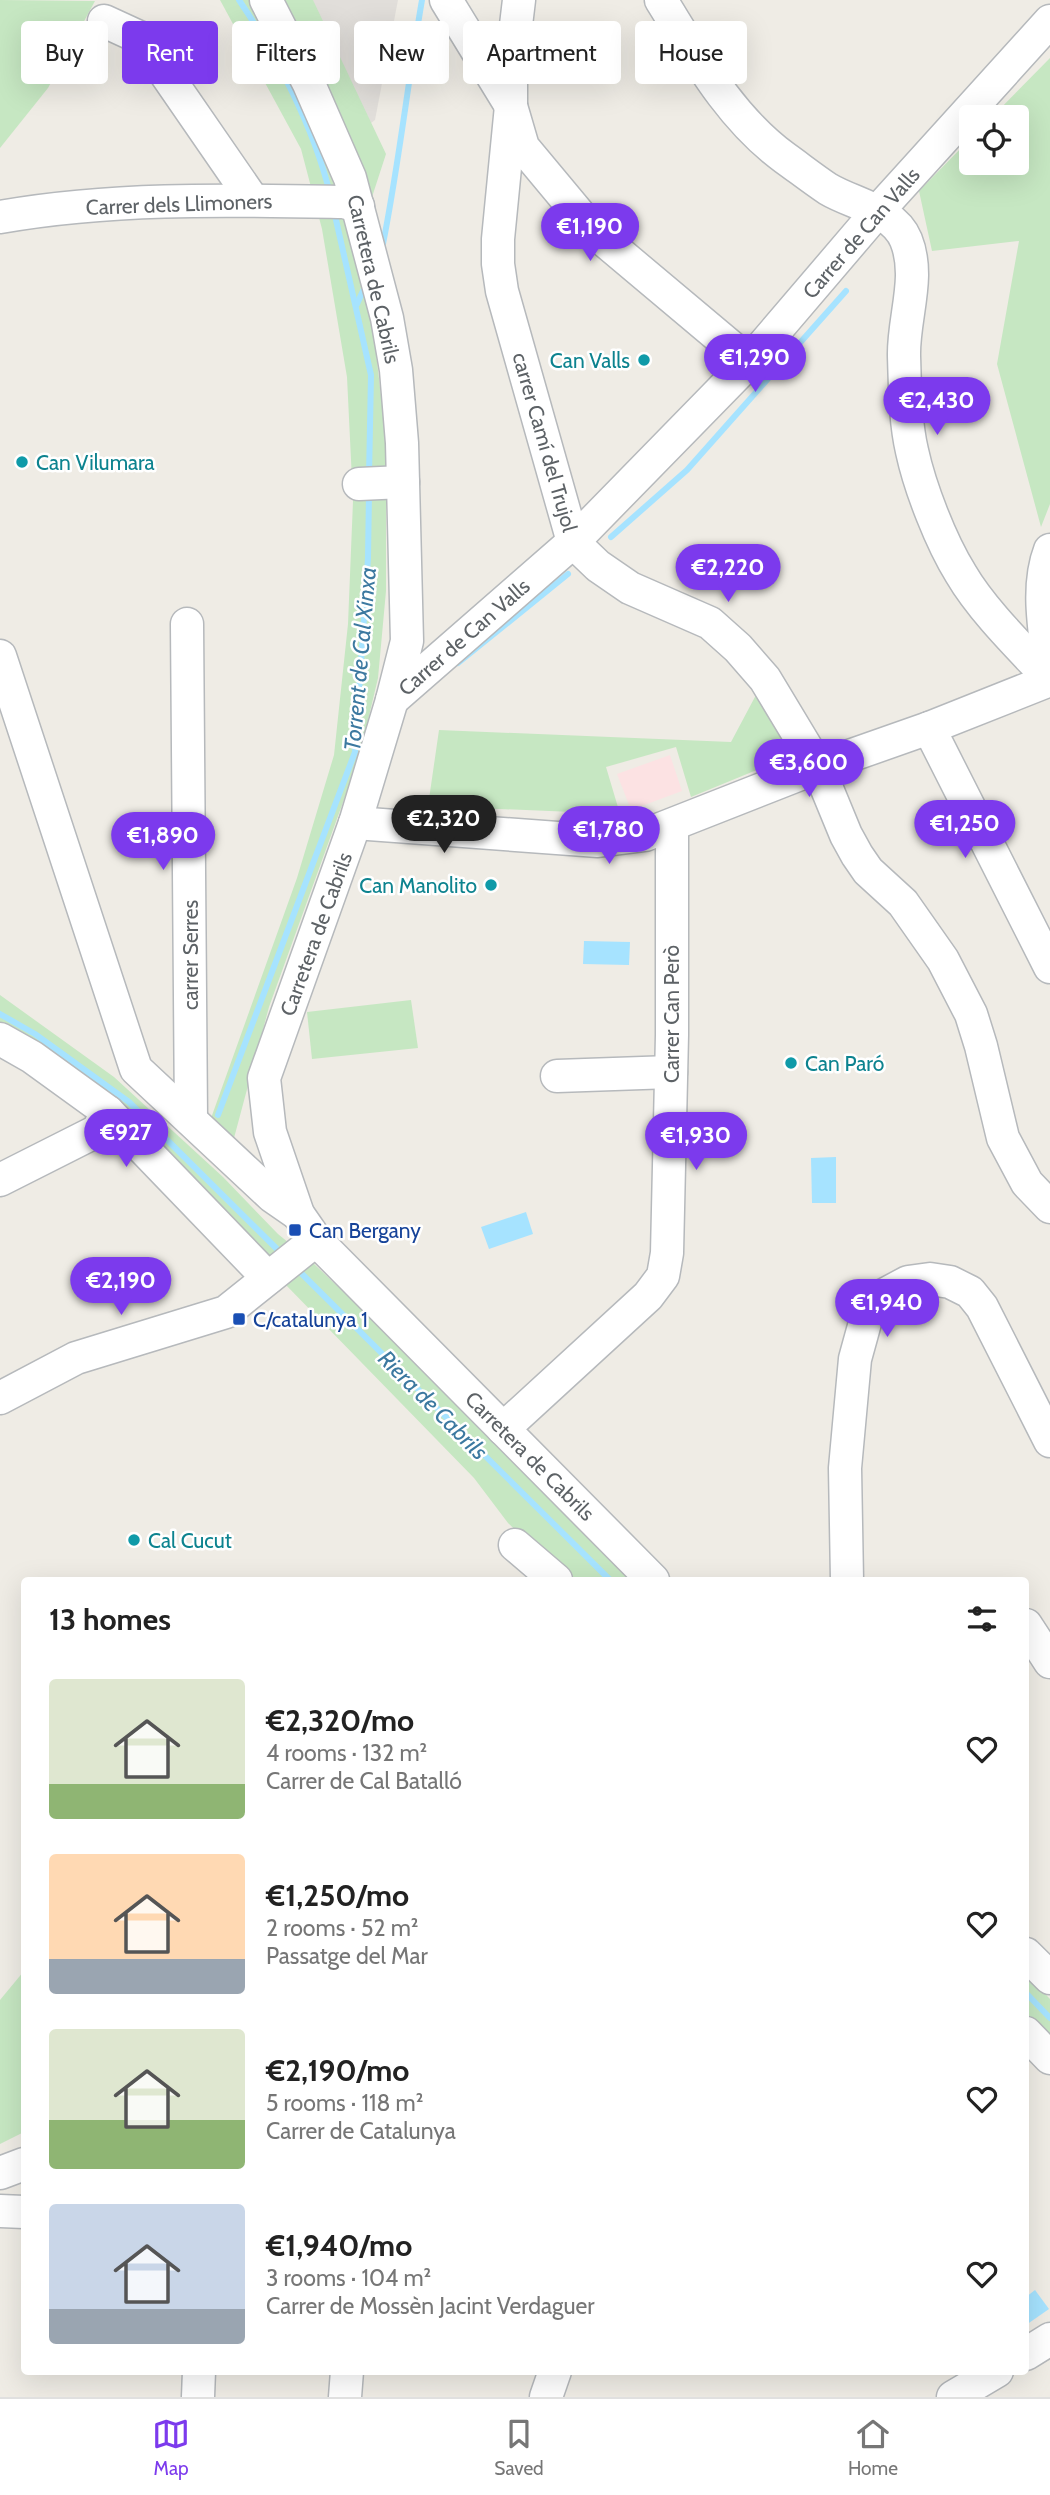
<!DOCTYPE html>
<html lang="en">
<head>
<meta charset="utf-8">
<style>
  body { margin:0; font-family:Cabin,sans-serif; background:#f2f2f2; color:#222; height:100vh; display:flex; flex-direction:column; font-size:26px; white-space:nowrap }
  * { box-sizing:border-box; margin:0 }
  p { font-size:23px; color:#767676 }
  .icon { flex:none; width:38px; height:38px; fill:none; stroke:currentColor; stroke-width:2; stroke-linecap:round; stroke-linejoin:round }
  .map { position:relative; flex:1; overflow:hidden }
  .details { position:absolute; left:21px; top:1577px; width:1008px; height:798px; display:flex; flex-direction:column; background:#fff; border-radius:7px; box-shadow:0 7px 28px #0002 }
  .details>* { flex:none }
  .guide { position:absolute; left:21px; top:21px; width:1008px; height:63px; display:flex; gap:14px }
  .controls { position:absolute; left:959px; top:105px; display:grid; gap:14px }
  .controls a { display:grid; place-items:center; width:70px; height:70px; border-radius:7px; background:#fff; box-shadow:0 7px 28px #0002; font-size:35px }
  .price { position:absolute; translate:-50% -60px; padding:0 16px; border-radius:24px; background:#7c3aed; color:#fff; font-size:23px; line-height:46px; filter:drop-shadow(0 2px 4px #0008) }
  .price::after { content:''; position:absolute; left:50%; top:42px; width:21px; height:16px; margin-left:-10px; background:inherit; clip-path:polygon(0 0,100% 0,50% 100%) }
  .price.active { background:#222; color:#fff }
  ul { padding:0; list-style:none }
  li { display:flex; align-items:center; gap:21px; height:175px; padding:0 28px }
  li span { display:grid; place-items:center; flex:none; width:196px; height:140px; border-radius:7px; color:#555 }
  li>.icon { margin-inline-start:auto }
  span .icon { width:84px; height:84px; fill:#fffc; stroke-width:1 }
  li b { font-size:30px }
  h2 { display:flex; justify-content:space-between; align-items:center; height:84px; padding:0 28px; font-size:30px }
  .chip { padding:0 24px; border-radius:7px; background:#fff; box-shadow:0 7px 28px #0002; font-size:24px; line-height:63px }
  .chip.active { background:#7c3aed; color:#fff }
  .tabs { display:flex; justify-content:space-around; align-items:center; height:98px; border-top:2px solid #e0e0e0; background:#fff; font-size:19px; color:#767676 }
  .tabs a { display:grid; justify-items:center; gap:4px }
  .tabs .active { color:#7c3aed }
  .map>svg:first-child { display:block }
  .industrial { fill:#e1deda }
  .medical { fill:#fce2e3 }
  .green { fill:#c6e7c2 }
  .water { fill:#a6e3ff }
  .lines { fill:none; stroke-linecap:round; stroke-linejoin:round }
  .stream { stroke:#a6e3ff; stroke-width:6 }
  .minor-casing { stroke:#b6b9bc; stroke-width:35 }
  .minor { stroke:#fff; stroke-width:32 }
  .culture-dot { fill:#0f9aa8; stroke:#fff; stroke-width:2.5 }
  .transit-dot { fill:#1a4fb4; stroke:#fff; stroke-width:2.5 }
  .labels { text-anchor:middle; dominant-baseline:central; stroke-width:5; stroke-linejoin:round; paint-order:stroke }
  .street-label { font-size:21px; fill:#5d6266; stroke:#fff }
  .culture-label { font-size:21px; fill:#0d838f; stroke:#fff; text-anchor:start }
  .transit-label { font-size:21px; fill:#164399; stroke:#fff; text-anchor:start }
  .water-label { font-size:23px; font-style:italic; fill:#3c79a0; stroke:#fff }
</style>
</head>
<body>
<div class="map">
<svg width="1050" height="2397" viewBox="0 0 1050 2397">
  <rect width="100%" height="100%" fill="#efece5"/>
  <!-- industrial -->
  <path class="industrial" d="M252 0H398L375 120 329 155Z"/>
  <!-- medical -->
  <path class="medical" d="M670 755 682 791 631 810 617 774Z"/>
  <!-- green -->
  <g class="green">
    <path d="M0 0 95 1 48 88 0 148Z"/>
    <path d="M220 0H251L329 155 371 310 386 439V591L378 678 359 758 269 1007 234 1138 210 1121 297 878 334 755 348 624 353 501 347 377 322 229 301 149Z"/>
    <path d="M280 0H313L386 154 372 197 315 61Z"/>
    <path d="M1050 58V504L1041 527 997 364 1019 241 932 251 919 191 971 138V163H1017V117H992Z"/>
    <path d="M756 695 791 749 788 757 691 797 676 747 606 767 620 814 428 806 439 730 731 742Z"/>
    <path d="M0 995 114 1077 223 1177 278 1234 312 1262 482 1424 634 1580H568L508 1523 474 1478 285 1284 0 1034Z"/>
    <path d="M411 1000 418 1048 312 1059 307 1012Z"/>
    <path d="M24 1971V2132L0 2144V2000Z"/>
    <path d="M1026 1974 1050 1999V2040L1026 2016Z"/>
  </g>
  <!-- water -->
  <g class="water">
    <path d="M584 941 630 942 629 965 583 964Z"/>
    <path d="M836 1157V1203H812L811 1158Z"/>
    <path d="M526 1212 533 1234 489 1249 481 1227Z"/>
    <path d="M1035 2290 1049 2309 1026 2325V2297Z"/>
  </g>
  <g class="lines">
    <!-- stream -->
    <g class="stream">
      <path d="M239 0C277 56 314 128 330 194"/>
      <path d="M334 211 371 375 369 476"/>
      <path d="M383 244C399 163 408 81 422 0"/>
      <path d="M357 304 367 282"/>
      <path d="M611 537 687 470 846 291"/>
      <path d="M458 663 568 574"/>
      <path d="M0 1014 35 1034 129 1102 284 1256"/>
      <path d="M218 1115 355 752 368 558 369 494"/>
      <path d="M296 1268 610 1580"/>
      <path d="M1026 1993 1050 2018"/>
    </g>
    <defs>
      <g id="minor">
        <path d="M266 0 309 84 350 178 387 318 396 370 402 443 407 641 392 700 355 823 264 1078 270 1132 298 1214 316 1240 653 1580"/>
        <path d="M446 0 511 106 523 147 593 231 749 362"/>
        <path d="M519 0 511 67V106L498 239V264L502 291 573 542 598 566 630 588 710 623 738 648 765 679 818 767 846 835 857 855 868 871 903 903 943 960 971 1014 981 1046 1003 1138 1027 1183 1050 1207"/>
        <path d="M661 0C696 56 730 118 785 158 799 168 813 179 828 189 853 204 894 210 906 240 921 277 903 318 904 356 905 386 905 421 912 451 920 488 941 542 961 574 982 610 1021 648 1050 679"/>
        <path d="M104 21 141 38 252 199"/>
        <path d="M0 217C113 197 230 200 344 202L358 206"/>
        <path d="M359 484 403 482"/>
        <path d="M1050 550C1035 589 1046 636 1050 677"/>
        <path d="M187 624 191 1119"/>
        <path d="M0 656 136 1069 272 1196 298 1214"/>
        <path d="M392 700 573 542 749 362 877 212 1050 21"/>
        <path d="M929 728 1050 967"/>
        <path d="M355 823 598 841 645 835 818 767 929 728 1050 680"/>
        <path d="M0 1039 32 1057 108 1112 268 1278"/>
        <path d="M557 1076 671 1072"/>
        <path d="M0 1180 97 1131 108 1112"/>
        <path d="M0 1398 76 1358 226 1312 316 1240"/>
        <path d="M503 1429 648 1296 663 1276 667 1253 672 1035V825"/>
        <path d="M515 1545 556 1580"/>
        <path d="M847 1580 845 1468 855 1359 866 1319 880 1297 908 1282 930 1279 950 1282 970 1292 982 1307 1050 1441"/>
        <path d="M1026 1625 1050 1662"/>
        <path d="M1026 1954 1050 1978"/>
        <path d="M1026 2033 1050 2058"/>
        <path d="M0 2173 24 2164"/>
        <path d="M0 2211 24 2212"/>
        <path d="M1026 2354 1050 2339"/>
        <path d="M198 2397 199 2371"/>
        <path d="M345 2397 347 2371"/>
        <path d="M546 2397 555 2371"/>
        <path d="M953 2397 997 2371"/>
      </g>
    </defs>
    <!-- minor casing -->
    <use href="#minor" class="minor-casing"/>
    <!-- minor -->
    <use href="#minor" class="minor"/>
  </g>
  <!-- markers -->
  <g class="culture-dot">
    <circle cx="644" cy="360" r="7"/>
    <circle cx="22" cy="462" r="7"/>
    <circle cx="491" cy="885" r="7"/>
    <circle cx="791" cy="1063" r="7"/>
    <circle cx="134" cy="1540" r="7"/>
  </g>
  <g class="transit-dot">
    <rect x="288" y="1223" width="14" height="14" rx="3.5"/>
    <rect x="232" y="1312" width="14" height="14" rx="3.5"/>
  </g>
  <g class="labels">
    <!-- street labels -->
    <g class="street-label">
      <text transform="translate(179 204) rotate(-2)">Carrer dels Llimoners</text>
      <text transform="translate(861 233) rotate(-49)">Carrer de Can Valls</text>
      <text transform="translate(374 279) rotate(77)">Carretera de Cabrils</text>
      <text transform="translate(545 442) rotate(74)">carrer Camí del Trujol</text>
      <text transform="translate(464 637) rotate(-41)">Carrer de Can Valls</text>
      <text transform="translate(316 934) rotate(-70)">Carretera de Cabrils</text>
      <text transform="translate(190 955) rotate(-90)">carrer Serres</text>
      <text transform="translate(671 1014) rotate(-90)">Carrer Can Però</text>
      <text transform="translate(530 1456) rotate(45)">Carretera de Cabrils</text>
    </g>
    <!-- culture labels -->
    <g class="culture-label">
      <text x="630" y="360" text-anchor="end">Can Valls</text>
      <text x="36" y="462">Can Vilumara</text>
      <text x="477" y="885" text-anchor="end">Can Manolito</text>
      <text x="805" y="1063">Can Paró</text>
      <text x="148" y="1540">Cal Cucut</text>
    </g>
    <!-- transit labels -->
    <g class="transit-label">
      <text x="309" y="1230">Can Bergany</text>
      <text x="253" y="1319">C/catalunya 1</text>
    </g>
    <!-- water labels -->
    <g class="water-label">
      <text transform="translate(360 659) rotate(-85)">Torrent de Cal Xinxa</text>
      <text transform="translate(433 1405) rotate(45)">Riera de Cabrils</text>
    </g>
  </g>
</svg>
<div class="controls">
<a><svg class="icon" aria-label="locate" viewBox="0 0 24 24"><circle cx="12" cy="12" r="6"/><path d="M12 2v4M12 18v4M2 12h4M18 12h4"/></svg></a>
</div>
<b class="price" style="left:590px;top:263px">€1,190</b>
<b class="price" style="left:755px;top:394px">€1,290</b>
<b class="price" style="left:937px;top:437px">€2,430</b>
<b class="price" style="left:728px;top:604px">€2,220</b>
<b class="price" style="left:809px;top:799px">€3,600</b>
<b class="price active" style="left:444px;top:855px">€2,320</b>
<b class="price" style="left:965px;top:860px">€1,250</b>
<b class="price" style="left:609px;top:866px">€1,780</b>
<b class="price" style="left:163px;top:872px">€1,890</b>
<b class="price" style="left:126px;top:1169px">€927</b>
<b class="price" style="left:696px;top:1172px">€1,930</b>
<b class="price" style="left:121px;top:1317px">€2,190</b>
<b class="price" style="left:887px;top:1339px">€1,940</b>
<div class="guide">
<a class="chip">Buy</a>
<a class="chip active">Rent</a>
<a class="chip">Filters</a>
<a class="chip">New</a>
<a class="chip">Apartment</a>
<a class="chip">House</a>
</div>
<section class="details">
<h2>13 homes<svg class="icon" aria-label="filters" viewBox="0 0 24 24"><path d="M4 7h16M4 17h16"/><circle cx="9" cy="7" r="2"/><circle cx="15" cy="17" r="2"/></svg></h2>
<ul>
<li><span style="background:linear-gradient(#dfe7d0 75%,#8fb573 0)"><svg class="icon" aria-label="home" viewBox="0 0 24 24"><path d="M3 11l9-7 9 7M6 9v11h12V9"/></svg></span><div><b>€2,320/mo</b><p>4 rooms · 132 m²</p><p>Carrer de Cal Batalló</p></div><svg class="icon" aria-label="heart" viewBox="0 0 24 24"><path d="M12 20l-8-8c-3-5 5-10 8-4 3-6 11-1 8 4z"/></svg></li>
<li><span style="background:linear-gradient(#ffd9b3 75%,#9aa5b1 0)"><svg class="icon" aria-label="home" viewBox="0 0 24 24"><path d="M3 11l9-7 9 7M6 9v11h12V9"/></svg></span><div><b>€1,250/mo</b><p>2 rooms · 52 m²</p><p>Passatge del Mar</p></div><svg class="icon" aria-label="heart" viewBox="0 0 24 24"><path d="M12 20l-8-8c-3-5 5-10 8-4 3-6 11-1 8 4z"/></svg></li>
<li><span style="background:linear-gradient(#dfe7d0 65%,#8fb573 0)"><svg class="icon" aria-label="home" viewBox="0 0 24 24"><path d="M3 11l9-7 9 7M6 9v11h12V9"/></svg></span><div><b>€2,190/mo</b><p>5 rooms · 118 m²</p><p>Carrer de Catalunya</p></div><svg class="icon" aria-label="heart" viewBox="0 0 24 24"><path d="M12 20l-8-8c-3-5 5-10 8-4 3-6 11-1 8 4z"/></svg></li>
<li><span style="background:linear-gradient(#c9d6e8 75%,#9aa5b1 0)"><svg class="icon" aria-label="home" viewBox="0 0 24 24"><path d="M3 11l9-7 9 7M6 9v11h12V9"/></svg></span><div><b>€1,940/mo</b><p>3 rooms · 104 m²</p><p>Carrer de Mossèn Jacint Verdaguer</p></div><svg class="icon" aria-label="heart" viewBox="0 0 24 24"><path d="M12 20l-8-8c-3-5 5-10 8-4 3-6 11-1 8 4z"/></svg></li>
</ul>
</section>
</div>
<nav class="tabs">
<a class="active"><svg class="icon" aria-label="map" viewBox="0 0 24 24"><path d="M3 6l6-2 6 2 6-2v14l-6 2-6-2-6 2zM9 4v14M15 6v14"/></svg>Map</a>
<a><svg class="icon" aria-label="saved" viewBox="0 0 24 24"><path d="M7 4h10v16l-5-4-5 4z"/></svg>Saved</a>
<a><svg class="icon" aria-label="home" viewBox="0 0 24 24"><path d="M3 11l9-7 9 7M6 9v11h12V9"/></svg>Home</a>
</nav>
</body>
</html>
